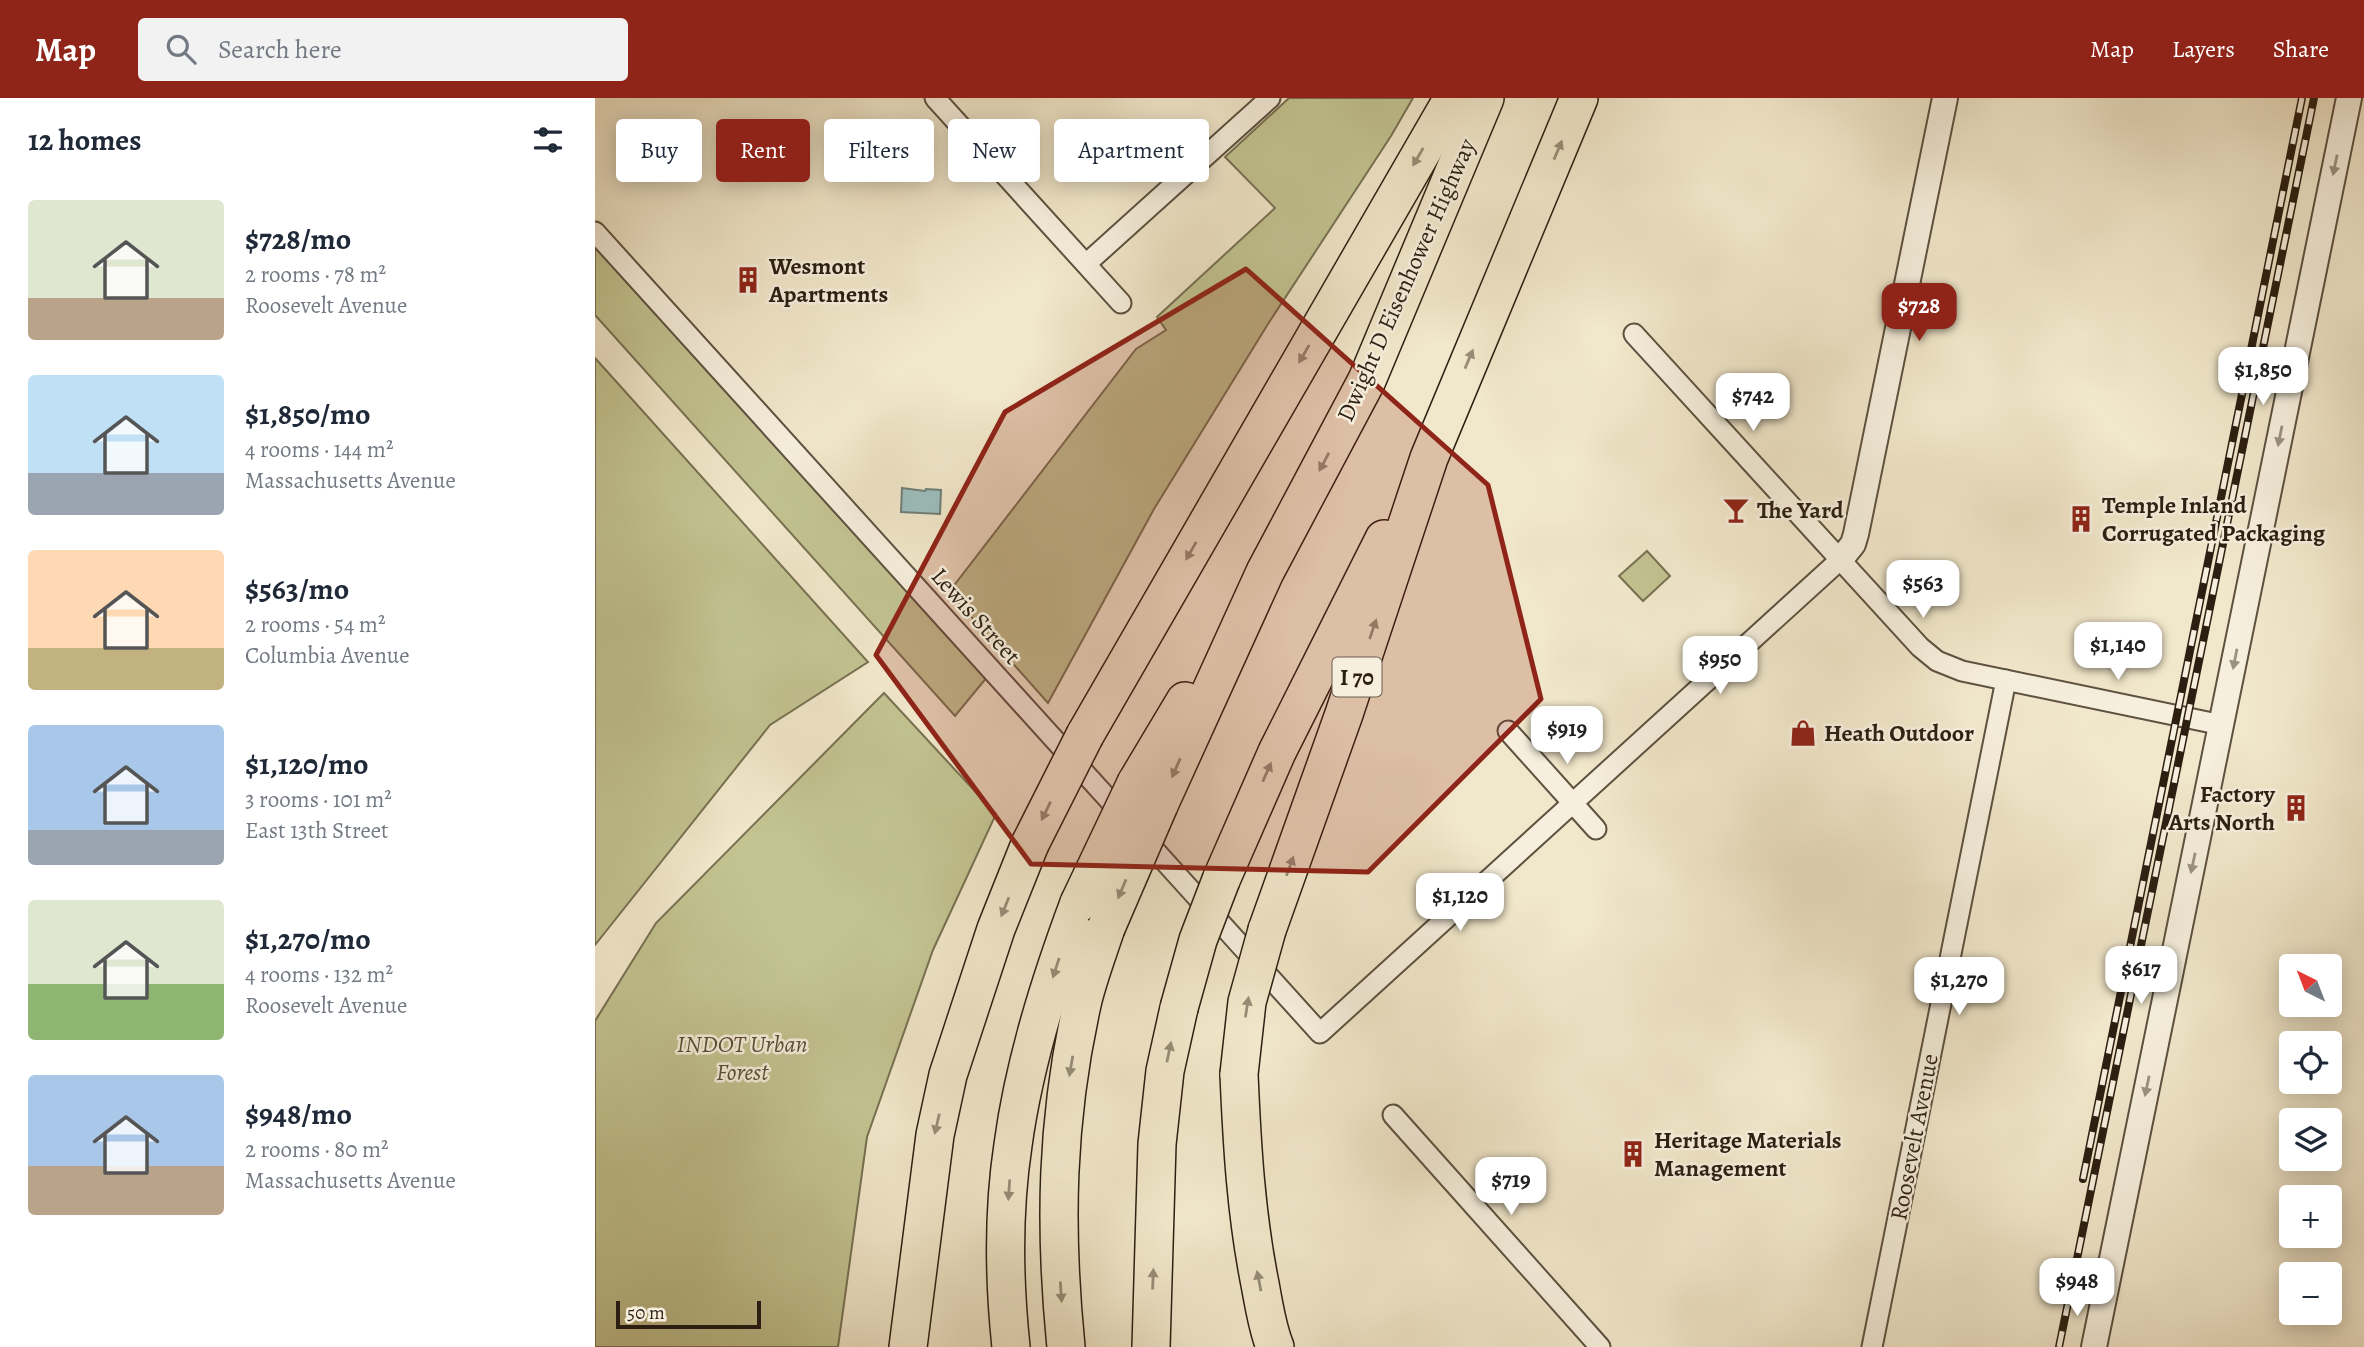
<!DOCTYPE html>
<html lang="en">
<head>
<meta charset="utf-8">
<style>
  body { margin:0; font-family:Alegreya,serif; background:#f2f2f3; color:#1f2937; height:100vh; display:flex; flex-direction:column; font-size:26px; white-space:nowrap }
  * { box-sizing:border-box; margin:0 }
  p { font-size:23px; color:#747a83 }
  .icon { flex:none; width:38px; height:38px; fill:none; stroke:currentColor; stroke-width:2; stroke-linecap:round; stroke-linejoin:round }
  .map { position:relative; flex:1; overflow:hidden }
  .details { display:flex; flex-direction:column; background:#fff; width:595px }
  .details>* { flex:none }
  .top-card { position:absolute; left:21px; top:21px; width:665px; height:63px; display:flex; gap:14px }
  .needle { width:46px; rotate:318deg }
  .buttons { position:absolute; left:1684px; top:856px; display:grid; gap:14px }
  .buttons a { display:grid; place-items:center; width:63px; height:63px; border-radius:7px; background:#fff; box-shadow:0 4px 18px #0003; font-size:35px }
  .scale { position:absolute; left:21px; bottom:18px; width:145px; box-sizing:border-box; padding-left:7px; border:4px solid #2c1f12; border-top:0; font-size:19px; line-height:24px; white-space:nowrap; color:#2c1f12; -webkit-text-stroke:5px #f6efdd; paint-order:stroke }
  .price { position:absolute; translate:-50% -60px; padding:0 16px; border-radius:14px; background:#fff; color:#222; font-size:23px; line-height:46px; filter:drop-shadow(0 2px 4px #0008) }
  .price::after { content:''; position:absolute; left:50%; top:42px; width:21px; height:16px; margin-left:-10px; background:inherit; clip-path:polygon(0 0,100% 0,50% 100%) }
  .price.selected { background:#8f2418; color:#fff }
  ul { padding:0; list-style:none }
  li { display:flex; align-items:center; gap:21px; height:175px; padding:0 28px }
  li span { display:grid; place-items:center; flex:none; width:196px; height:140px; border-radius:7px; color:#555 }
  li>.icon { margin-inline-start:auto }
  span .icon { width:84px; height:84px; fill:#fffc; stroke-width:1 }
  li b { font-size:30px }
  h2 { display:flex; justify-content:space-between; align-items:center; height:84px; padding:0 28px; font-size:30px }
  .chip { padding:0 24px; border-radius:7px; background:#fff; box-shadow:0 4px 18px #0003; font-size:24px; line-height:63px }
  .chip.selected { background:#8f2418; color:#fff }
  header { display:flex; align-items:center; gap:42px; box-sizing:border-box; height:98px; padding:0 35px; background:#8f2418; color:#fff }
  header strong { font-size:33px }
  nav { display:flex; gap:38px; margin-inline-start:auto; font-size:24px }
  .search { width:490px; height:63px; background:#f2f2f3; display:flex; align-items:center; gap:18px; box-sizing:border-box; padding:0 24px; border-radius:7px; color:#747a83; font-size:26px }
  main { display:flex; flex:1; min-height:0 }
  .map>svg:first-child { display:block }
  .green { fill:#c2c391; stroke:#777152; stroke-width:2 }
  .water { fill:#9cbebe; stroke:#6f7e79; stroke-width:2 }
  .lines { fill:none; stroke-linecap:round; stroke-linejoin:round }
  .minor-casing { stroke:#5d5140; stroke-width:23 }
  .tertiary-casing { stroke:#5d5140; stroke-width:28 }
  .motorway-casing { stroke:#2c1f12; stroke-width:40 }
  .minor { stroke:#f6efdd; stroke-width:19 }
  .tertiary { stroke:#f6efdd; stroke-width:24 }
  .motorway { stroke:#f1e7ca; stroke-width:37 }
  .rail-casing { stroke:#2c1f12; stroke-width:8 }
  .rail { stroke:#f6efdd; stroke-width:5; stroke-dasharray:16; stroke-linecap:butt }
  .motorway-bridge-casing { stroke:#2c1f12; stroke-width:40; stroke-linecap:butt }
  .motorway-bridge { stroke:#f1e7ca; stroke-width:37 }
  .oneway { fill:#988d77 }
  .oneway2 { fill:#9b9182 }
  .marked { fill:#8f2418; fill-opacity:0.2; stroke:#8f2418; stroke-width:5; stroke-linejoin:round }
  .labels { text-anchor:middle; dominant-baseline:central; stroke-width:5; stroke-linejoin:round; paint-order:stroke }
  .shield { fill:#f6efdd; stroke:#695d4f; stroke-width:2 }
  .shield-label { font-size:23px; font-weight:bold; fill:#2c1f12 }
  .poi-label { font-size:24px; font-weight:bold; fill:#2c1f12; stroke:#f6efdd; text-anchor:start }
  .street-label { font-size:24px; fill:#2c1f12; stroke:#f6efdd }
  .park-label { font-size:24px; font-style:italic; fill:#595038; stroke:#f6efdd }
</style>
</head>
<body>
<header>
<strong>Map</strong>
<div class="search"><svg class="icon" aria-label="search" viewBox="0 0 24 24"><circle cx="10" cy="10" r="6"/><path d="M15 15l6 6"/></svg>Search here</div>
<nav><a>Map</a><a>Layers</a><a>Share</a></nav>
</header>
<main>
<section class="details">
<h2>12 homes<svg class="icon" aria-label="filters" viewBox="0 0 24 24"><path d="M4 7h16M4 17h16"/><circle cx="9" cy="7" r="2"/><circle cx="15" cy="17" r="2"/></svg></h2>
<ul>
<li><span style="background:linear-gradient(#dfe7d0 70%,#b9a48a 0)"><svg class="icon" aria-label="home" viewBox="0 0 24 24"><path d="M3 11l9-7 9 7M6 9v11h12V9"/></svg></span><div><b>$728/mo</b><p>2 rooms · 78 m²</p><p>Roosevelt Avenue</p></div></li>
<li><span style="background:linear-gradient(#bfe0f5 70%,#9aa5b1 0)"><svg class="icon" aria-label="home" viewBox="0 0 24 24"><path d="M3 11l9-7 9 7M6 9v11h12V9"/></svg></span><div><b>$1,850/mo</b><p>4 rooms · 144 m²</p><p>Massachusetts Avenue</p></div></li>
<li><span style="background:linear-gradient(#ffd9b3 70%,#c2b280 0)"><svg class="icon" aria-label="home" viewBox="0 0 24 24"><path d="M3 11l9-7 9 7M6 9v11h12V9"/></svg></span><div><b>$563/mo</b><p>2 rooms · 54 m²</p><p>Columbia Avenue</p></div></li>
<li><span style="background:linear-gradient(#a9c7e8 75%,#9aa5b1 0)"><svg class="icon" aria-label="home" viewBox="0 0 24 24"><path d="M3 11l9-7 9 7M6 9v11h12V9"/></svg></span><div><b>$1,120/mo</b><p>3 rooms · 101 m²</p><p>East 13th Street</p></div></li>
<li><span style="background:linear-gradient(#dfe7d0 60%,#8fb573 0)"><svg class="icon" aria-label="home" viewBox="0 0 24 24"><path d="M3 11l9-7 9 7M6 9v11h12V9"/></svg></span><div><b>$1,270/mo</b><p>4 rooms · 132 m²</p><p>Roosevelt Avenue</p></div></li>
<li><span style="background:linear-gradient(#a9c7e8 65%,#b9a48a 0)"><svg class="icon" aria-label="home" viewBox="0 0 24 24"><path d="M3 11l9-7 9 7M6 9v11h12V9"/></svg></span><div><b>$948/mo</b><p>2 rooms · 80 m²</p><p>Massachusetts Avenue</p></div></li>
</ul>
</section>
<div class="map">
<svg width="1769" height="1249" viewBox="0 0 1769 1249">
  <rect width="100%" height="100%" fill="#f1e7ca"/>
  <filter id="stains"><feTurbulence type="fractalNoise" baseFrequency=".00286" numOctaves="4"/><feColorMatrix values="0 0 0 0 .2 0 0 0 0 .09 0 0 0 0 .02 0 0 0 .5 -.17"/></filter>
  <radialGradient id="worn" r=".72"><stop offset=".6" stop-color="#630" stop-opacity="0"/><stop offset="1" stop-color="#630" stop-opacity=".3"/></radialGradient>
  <!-- green -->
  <g class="green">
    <path d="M694 0H818L796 38 673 226 559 411 453 605 354 494 541 251 571 232 562 219 680 110 630 59Z"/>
    <path d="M0 149 393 578 360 618 0 217Z"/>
    <path d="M0 260 273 564 175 627 0 847Z"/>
    <path d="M1052 453 1075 478 1048 503 1024 478Z"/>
    <path d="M289 595 401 716 338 852 272 1039 243 1249H0V923L61 825Z"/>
  </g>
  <!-- water -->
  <path class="water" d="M307 390 330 393 331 391 346 392 345 416 306 414Z"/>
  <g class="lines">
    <defs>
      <g id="minor">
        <path d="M340 0 526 205"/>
        <path d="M0 134 725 935 1246 461"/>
        <path d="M491 166 675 0"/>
        <path d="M1039 236 1325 549 1342 563 1367 573 1627 627"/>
        <path d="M913 633 1001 731"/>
        <path d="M798 1017 1005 1249"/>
        <path d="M1277 1249 1411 582"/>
      </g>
      <g id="tertiary">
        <path d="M1246 461 1258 446 1261 436 1350 0"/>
        <path d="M1499 1249 1754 0"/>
      </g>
      <g id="motorway">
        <path d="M490 637 858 0"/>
        <path d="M541 685 590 603"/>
        <path d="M564 707 670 474 772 282 890 0"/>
        <path d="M626 782 682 654 789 441"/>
        <path d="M672 832 749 616 834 360 984 0"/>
        <path d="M644 976C647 1047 651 1116 665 1186 669 1207 672 1229 680 1249"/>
        <path d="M313 1249 340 1037 353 977 401 831 435 746"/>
        <path d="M416 1249C409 1183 408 1113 418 1047 429 965 455 883 484 805"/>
        <path d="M471 1249C459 1129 461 1020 488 902 494 878 503 854 511 830"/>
        <path d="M556 1249 562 1046 570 973 584 910"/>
      </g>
    </defs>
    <!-- minor casing -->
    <use href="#minor" class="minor-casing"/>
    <!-- tertiary casing -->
    <use href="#tertiary" class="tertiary-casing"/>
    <!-- motorway casing -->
    <use href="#motorway" class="motorway-casing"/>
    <!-- minor -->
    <use href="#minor" class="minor"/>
    <!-- tertiary -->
    <use href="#tertiary" class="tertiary"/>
    <!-- motorway -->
    <use href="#motorway" class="motorway"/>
    <defs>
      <g id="rail">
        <path d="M1488 1081 1707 0"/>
        <path d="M1464 1249 1719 0"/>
      </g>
    </defs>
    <!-- rail casing -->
    <use href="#rail" class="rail-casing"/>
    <!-- rail -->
    <use href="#rail" class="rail"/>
    <defs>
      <g id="motorway-bridge">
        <path d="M435 746 490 637"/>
        <path d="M484 805 541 685"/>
        <path d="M511 830 564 707"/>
        <path d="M584 910 603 842 626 782"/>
        <path d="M644 976 652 904 672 832"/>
      </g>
    </defs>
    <!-- motorway-bridge casing -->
    <use href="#motorway-bridge" class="motorway-bridge-casing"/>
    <!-- motorway-bridge -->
    <use href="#motorway-bridge" class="motorway-bridge"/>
  </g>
  <!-- one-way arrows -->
  <defs><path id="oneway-solid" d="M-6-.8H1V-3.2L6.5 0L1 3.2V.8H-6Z" transform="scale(1.75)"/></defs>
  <g class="oneway">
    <use href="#oneway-solid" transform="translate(963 52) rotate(-67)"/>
    <use href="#oneway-solid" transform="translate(823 59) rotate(120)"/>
    <use href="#oneway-solid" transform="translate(709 256) rotate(120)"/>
    <use href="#oneway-solid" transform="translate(874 261) rotate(-67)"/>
    <use href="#oneway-solid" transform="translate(729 364) rotate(118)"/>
    <use href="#oneway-solid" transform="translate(596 453) rotate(120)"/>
    <use href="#oneway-solid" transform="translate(778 531) rotate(-71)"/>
    <use href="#oneway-solid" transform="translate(581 670) rotate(114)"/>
    <use href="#oneway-solid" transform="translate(672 674) rotate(-66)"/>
    <use href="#oneway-solid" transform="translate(451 713) rotate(116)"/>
    <use href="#oneway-solid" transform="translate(695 768) rotate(-70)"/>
    <use href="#oneway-solid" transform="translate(527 791) rotate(113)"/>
    <use href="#oneway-solid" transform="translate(410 809) rotate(112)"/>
    <use href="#oneway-solid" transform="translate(461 870) rotate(108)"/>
    <use href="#oneway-solid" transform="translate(652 909) rotate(-81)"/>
    <use href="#oneway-solid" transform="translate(574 954) rotate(-78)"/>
    <use href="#oneway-solid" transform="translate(476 968) rotate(100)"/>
    <use href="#oneway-solid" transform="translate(342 1026) rotate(103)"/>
    <use href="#oneway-solid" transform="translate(414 1092) rotate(94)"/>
    <use href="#oneway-solid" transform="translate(558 1181) rotate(-88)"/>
    <use href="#oneway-solid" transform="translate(664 1183) rotate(-101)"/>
    <use href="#oneway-solid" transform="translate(466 1194) rotate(86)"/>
  </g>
  <g class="oneway2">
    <use href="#oneway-solid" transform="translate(1740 67) rotate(102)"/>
    <use href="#oneway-solid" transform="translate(1685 338) rotate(101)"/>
    <use href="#oneway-solid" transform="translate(1640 561) rotate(101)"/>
    <use href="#oneway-solid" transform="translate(1598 765) rotate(102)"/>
    <use href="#oneway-solid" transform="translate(1552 988) rotate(102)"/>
  </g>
  <!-- marked area -->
  <path class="marked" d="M651 171 893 387 946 601 773 774 436 766 281 557 410 314Z"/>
  <!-- icons -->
  <defs>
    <symbol id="building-bare" viewBox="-9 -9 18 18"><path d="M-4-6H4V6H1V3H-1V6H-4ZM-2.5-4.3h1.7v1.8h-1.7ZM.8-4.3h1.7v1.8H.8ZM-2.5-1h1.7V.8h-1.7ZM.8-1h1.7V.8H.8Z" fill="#8f2418" stroke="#f6efdd" stroke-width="2.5" paint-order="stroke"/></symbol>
    <symbol id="bar-bare" viewBox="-9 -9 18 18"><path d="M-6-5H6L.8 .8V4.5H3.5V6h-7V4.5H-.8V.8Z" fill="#8f2418" stroke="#f6efdd" stroke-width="2.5" paint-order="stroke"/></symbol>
    <symbol id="shop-bare" viewBox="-9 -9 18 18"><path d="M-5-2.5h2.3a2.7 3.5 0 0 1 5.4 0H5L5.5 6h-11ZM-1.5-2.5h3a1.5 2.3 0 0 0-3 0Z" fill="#8f2418" stroke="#f6efdd" stroke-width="2.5" paint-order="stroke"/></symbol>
  </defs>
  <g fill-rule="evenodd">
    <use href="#building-bare" x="134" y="163" width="38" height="38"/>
    <use href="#bar-bare" x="1122" y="393" width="38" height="38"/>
    <use href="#building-bare" x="1467" y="402" width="38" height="38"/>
    <use href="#shop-bare" x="1189" y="616" width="38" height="38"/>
    <use href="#building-bare" x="1682" y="691" width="38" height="38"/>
    <use href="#building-bare" x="1019" y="1037" width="38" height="38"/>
  </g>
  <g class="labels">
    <!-- shield labels -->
    <rect class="shield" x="737.5" y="559.5" width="49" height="39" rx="5"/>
    <g class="shield-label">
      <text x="762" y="579">I 70</text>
    </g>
    <!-- poi labels -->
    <g class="poi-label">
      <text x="174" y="168">Wesmont<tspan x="174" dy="28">Apartments</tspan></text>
      <text x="1507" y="407">Temple Inland<tspan x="1507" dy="28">Corrugated Packaging</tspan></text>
      <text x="1162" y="412">The Yard</text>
      <text x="1229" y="635">Heath Outdoor</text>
      <text x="1680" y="696" text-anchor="end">Factory<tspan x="1680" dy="28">Arts North</tspan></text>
      <text x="1059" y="1042">Heritage Materials<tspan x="1059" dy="28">Management</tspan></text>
    </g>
    <!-- street labels -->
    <g class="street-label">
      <text transform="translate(811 182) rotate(-66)">Dwight D Eisenhower Highway</text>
      <text transform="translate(381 518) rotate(48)">Lewis Street</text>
      <text transform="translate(1319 1039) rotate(-79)">Roosevelt Avenue</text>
    </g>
    <!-- park labels -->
    <g class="park-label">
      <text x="147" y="946">INDOT Urban<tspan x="147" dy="28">Forest</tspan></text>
    </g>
  </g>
  <rect width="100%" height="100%" filter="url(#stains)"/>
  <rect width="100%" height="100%" fill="url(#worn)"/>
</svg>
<div class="buttons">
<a><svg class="needle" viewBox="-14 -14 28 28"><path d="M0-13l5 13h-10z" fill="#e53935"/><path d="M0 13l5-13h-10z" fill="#747a83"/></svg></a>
<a><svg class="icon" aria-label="locate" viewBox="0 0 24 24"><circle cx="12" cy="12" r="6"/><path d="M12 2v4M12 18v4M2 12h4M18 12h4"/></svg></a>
<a><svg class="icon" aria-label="layers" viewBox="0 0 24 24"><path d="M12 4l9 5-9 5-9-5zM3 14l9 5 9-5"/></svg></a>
<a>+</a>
<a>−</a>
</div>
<div class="scale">50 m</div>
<b class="price selected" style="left:1324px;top:245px">$728</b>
<b class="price" style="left:1668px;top:309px">$1,850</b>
<b class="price" style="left:1158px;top:335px">$742</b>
<b class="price" style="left:1328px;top:522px">$563</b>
<b class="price" style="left:1523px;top:584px">$1,140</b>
<b class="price" style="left:1125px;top:598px">$950</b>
<b class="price" style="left:972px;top:668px">$919</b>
<b class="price" style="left:865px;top:835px">$1,120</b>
<b class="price" style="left:1546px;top:908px">$617</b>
<b class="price" style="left:1364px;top:919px">$1,270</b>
<b class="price" style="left:916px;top:1119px">$719</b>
<b class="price" style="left:1482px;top:1220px">$948</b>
<div class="top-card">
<a class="chip">Buy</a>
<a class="chip selected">Rent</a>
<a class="chip">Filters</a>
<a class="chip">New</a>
<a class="chip">Apartment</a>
</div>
</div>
</main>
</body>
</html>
